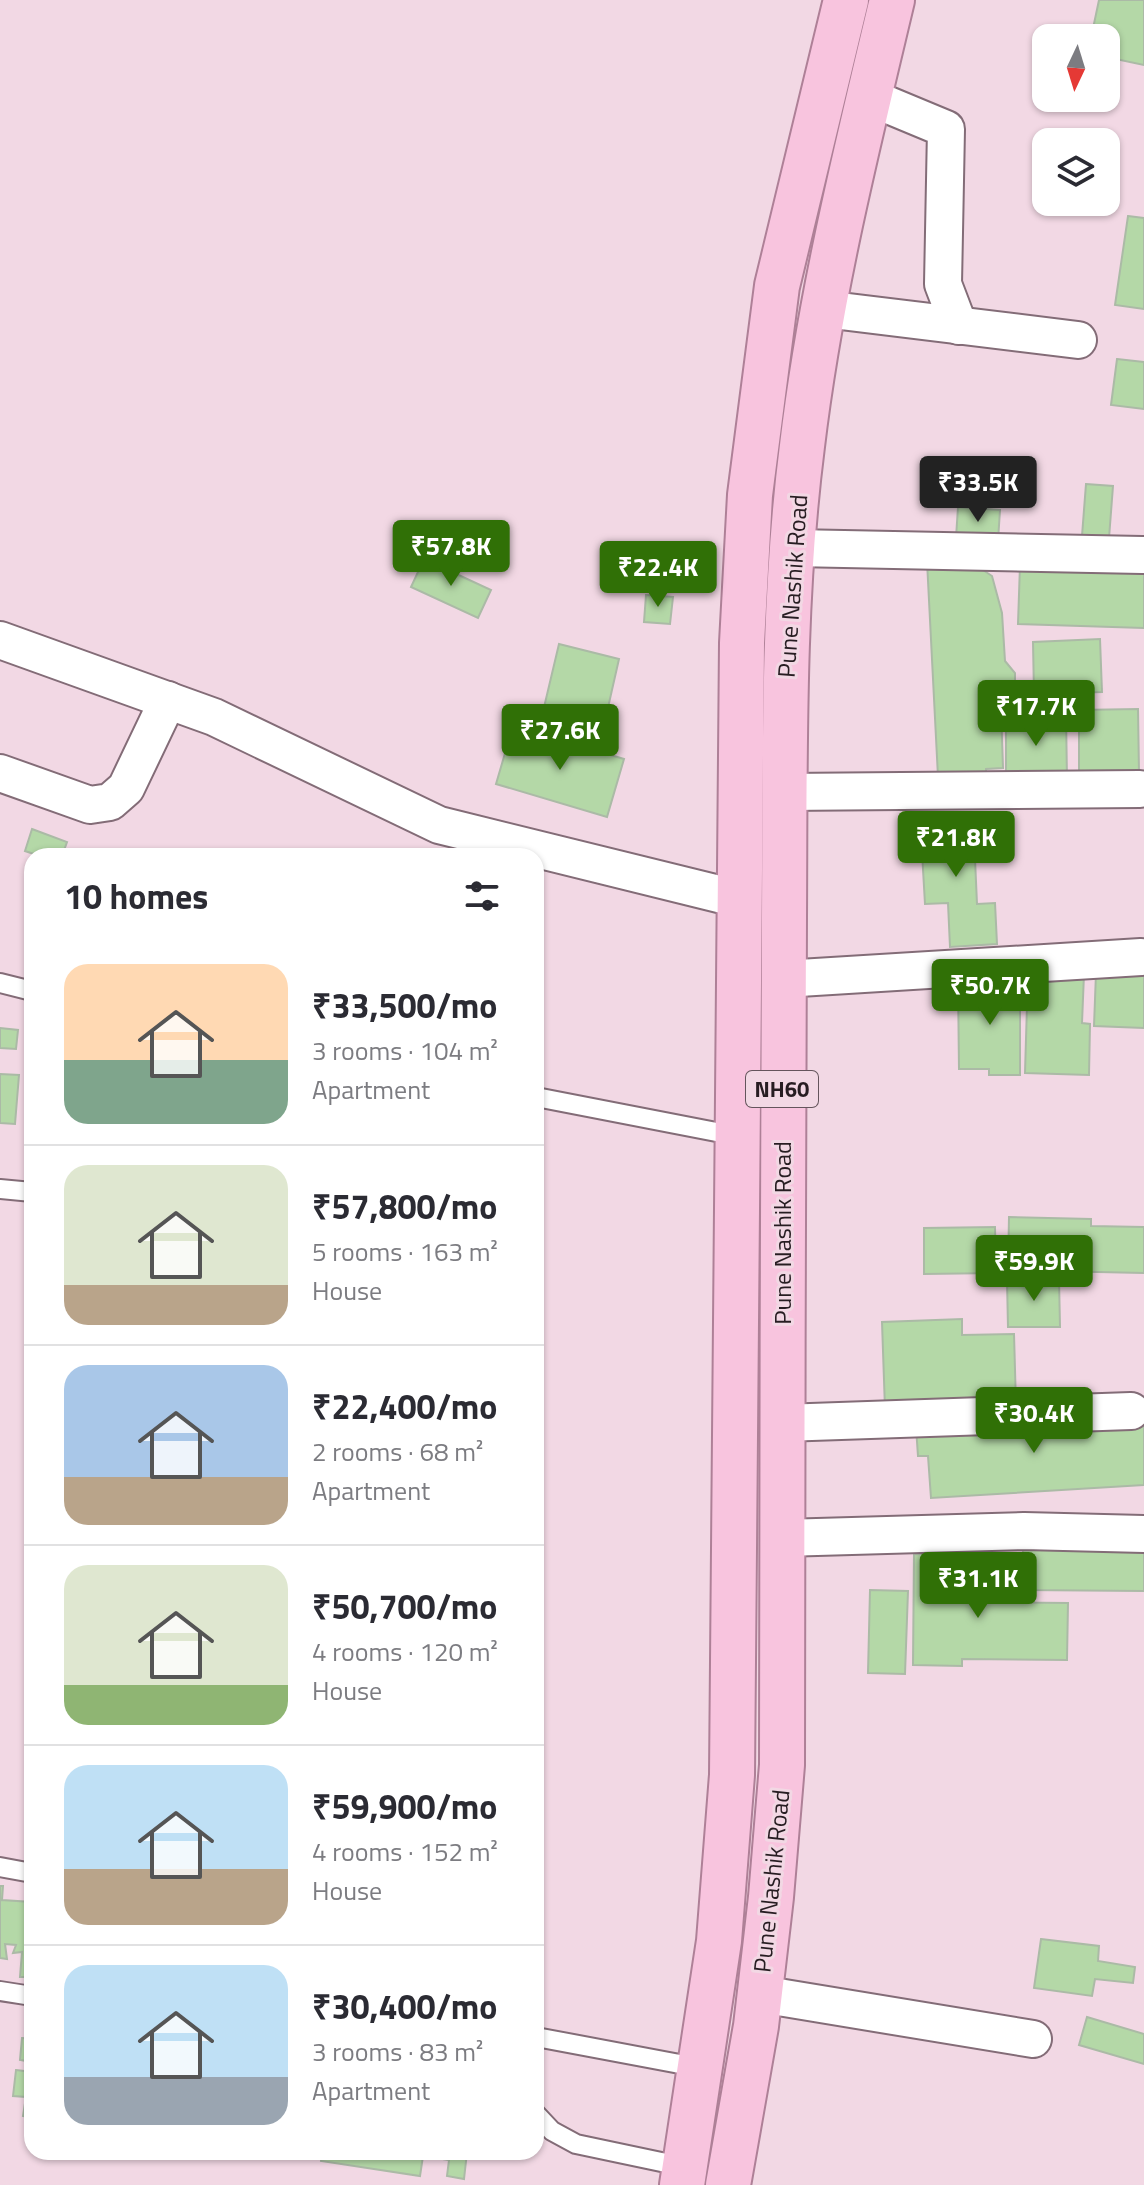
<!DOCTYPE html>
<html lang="en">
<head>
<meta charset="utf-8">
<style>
  body { margin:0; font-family:"Titillium Web",sans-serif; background:#f7f7f7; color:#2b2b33; height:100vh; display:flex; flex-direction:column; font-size:30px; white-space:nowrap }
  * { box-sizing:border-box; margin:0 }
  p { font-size:26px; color:#7c7c81 }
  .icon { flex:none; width:44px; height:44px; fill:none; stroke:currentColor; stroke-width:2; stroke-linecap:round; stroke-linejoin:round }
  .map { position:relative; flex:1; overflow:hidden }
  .panel { position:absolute; left:24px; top:848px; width:520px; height:1312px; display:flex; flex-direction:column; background:#fff; border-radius:24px; box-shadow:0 2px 6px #0004 }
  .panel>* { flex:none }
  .needle { width:52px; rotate:184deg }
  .buttons { position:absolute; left:1032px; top:24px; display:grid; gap:16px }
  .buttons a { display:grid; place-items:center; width:88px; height:88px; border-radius:16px; background:#fff; box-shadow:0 2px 6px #0004; font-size:40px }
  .price { position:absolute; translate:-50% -68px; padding:0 18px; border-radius:8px; background:#307006; color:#fff; font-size:26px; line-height:52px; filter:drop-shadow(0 2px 4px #0008) }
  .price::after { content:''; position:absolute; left:50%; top:48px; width:24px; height:18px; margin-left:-12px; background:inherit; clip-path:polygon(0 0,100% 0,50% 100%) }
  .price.current { background:#222; color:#fff }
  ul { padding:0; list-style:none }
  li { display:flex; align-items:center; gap:24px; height:200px; padding:0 40px }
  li+li { border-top:2px solid #e1e1e2 }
  li span { display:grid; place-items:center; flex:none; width:224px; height:160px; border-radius:24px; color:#555 }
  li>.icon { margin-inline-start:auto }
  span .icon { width:96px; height:96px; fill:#fffc; stroke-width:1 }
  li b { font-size:34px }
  h2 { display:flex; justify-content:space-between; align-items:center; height:96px; padding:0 40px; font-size:34px }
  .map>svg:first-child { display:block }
  .building { fill:#b4d8a7; stroke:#abbaa6; stroke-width:2 }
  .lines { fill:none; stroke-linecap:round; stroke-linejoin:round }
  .service-casing { stroke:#836c77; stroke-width:22 }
  .minor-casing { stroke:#836c77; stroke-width:40 }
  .trunk-casing { stroke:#ae8097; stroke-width:48 }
  .service { stroke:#fff; stroke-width:18 }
  .minor { stroke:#fff; stroke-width:36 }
  .trunk { stroke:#f8c4de; stroke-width:44 }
  .labels { text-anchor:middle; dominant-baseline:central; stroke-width:6; stroke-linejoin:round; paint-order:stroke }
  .shield { fill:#f2d8e4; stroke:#64555c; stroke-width:2 }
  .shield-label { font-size:22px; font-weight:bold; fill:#271d22 }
  .street-label { font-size:24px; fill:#271d22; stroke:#f2d8e4 }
</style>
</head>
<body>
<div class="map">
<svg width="1144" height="2185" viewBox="0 0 1144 2185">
  <rect width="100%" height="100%" fill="#f2d8e4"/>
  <!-- building -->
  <g class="building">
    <path d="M1099 0H1144V65L1106 57V38H1091Z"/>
    <path d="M1128 216 1144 218V309L1115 305Z"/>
    <path d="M1117 359 1144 362V409L1111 405Z"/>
    <path d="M1086 484 1113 486 1109 538 1082 536Z"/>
    <path d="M958 507 1000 510 998 541 956 538Z"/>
    <path d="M424 559 491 590 478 618 411 587Z"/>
    <path d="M927 561 971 562 992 576 1002 613 1005 661 1015 673V696L1009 699 1010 708 1001 709 1003 768 986 769V776L938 777Z"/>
    <path d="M1020 565 1144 570V628L1018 624Z"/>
    <path d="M646 595 673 597 670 624 644 622Z"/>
    <path d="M1100 639 1102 692 1034 694 1033 642Z"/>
    <path d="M559 644 619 659 602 734 541 720Z"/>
    <path d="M1138 709 1139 773 1079 774V710Z"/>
    <path d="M1066 714 1067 780 1006 781V715Z"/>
    <path d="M513 726 624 759 607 817 496 784Z"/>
    <path d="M973 814 977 904 995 903 997 944 950 947 948 903 925 904 920 817Z"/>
    <path d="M32 829 67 842 62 856H40L25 851Z"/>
    <path d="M1028 972 1084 974 1082 1023 1090 1024 1089 1075 1025 1073Z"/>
    <path d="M1096 973 1144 975V1028L1094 1026Z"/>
    <path d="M1020 981V1075H989V1069H959L958 982Z"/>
    <path d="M0 1028 18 1030 16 1049 0 1048Z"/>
    <path d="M0 1074 19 1075 15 1124 0 1123Z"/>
    <path d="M1009 1217 1091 1219V1226L1144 1227V1273L1008 1270Z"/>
    <path d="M995 1227 996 1273 924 1274V1228Z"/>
    <path d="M1059 1279 1060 1327H1008L1007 1280Z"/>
    <path d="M962 1319V1335L1014 1334 1016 1405 885 1409 882 1322Z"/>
    <path d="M1144 1413V1485L931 1498 928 1456H918L916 1427Z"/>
    <path d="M1023 1545 1144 1546V1591L1023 1590Z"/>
    <path d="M914 1554 968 1555V1602L1068 1603 1067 1660 962 1659V1666L913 1665Z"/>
    <path d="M870 1590 908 1591 905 1674 868 1673Z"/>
    <path d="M0 1886H3L2 1900 32 1902V1977H20L22 1952 13 1953 16 1945 5 1944 7 1959 0 1958Z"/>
    <path d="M1041 1939 1099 1946 1098 1961 1135 1967 1133 1983 1095 1979 1092 1996 1034 1988Z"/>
    <path d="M1087 2017 1144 2034V2064L1079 2045Z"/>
    <path d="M22 2038 32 2039V2062L20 2060Z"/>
    <path d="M16 2070 32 2072V2118L23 2116 26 2097 13 2096Z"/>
    <path d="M322 2152H467L464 2179 447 2176 449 2160 423 2156 420 2176 321 2161Z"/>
  </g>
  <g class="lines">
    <defs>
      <g id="service">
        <path d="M0 983 32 991"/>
        <path d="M536 1097 737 1136"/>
        <path d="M0 1189 32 1192"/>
        <path d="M0 1867 32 1873"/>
        <path d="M0 1991 32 1996"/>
        <path d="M536 2037 701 2068"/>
        <path d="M536 2114 552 2131 576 2144 685 2167"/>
      </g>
      <g id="minor">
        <path d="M869 97 946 129 943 284 959 326"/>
        <path d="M824 309 1078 340"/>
        <path d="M794 548 1142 555"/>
        <path d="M0 640 214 717 439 825 739 899"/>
        <path d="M0 773 90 805 110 802 126 788 168 700"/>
        <path d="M785 792 1140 789"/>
        <path d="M783 979 1141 957"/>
        <path d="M782 1423 1131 1411"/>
        <path d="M782 1538 1024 1531 1144 1534"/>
        <path d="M760 1994 1033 2039"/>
      </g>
      <g id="trunk">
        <path d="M682 2185 719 1941 732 1775 742 643 750 495 777 286 846 0"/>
        <path d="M728 2185 756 2026 771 1897 782 1765C784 1483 781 1200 784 918 785 761 782 602 802 446 820 295 857 147 892 0"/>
      </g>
    </defs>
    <!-- service casing -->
    <use href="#service" class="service-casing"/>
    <!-- minor casing -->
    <use href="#minor" class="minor-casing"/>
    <!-- trunk casing -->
    <use href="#trunk" class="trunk-casing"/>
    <!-- service -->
    <use href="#service" class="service"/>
    <!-- minor -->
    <use href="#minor" class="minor"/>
    <!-- trunk -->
    <use href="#trunk" class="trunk"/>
  </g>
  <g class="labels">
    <!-- shield labels -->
    <rect class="shield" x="746" y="1071" width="72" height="36" rx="6"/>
    <g class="shield-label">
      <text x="782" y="1089">NH60</text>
    </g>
    <!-- street labels -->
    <g class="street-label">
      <text transform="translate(792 586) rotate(-86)">Pune Nashik Road</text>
      <text transform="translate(782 1233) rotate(-90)">Pune Nashik Road</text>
      <text transform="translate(771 1881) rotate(-84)">Pune Nashik Road</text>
    </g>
  </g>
</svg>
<div class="buttons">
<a><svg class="needle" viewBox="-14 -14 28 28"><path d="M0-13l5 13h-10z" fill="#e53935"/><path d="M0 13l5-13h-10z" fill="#7c7c81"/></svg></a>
<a><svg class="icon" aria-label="layers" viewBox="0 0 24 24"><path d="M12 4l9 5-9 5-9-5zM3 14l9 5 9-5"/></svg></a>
</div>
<b class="price current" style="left:978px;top:524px">₹33.5K</b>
<b class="price" style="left:451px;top:588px">₹57.8K</b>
<b class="price" style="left:658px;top:609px">₹22.4K</b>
<b class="price" style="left:1036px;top:748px">₹17.7K</b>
<b class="price" style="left:560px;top:772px">₹27.6K</b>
<b class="price" style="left:956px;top:879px">₹21.8K</b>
<b class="price" style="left:990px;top:1027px">₹50.7K</b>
<b class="price" style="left:1034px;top:1303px">₹59.9K</b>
<b class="price" style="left:1034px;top:1455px">₹30.4K</b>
<b class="price" style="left:978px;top:1620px">₹31.1K</b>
<section class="panel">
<h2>10 homes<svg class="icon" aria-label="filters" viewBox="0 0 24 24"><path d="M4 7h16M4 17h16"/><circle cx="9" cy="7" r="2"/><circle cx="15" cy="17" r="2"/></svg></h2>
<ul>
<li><span style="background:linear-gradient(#ffd9b3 60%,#7fa58c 0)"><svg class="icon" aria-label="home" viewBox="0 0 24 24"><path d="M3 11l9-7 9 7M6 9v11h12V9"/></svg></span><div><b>₹33,500/mo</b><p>3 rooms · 104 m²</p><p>Apartment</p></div></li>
<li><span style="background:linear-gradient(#dfe7d0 75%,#b9a48a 0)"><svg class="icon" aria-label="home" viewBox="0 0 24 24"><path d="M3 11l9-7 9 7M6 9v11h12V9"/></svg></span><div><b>₹57,800/mo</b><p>5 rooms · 163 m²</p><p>House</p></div></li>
<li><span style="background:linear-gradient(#a9c7e8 70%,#b9a48a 0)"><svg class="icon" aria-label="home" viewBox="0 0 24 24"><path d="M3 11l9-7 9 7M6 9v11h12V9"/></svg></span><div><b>₹22,400/mo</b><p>2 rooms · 68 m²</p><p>Apartment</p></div></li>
<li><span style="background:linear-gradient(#dfe7d0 75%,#8fb573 0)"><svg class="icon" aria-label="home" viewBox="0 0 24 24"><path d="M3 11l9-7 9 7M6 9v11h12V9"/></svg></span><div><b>₹50,700/mo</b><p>4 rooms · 120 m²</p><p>House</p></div></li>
<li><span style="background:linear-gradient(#bfe0f5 65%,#b9a48a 0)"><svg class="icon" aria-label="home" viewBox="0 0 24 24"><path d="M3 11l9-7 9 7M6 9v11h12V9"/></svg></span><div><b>₹59,900/mo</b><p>4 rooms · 152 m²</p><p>House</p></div></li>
<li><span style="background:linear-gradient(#bfe0f5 70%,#9aa5b1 0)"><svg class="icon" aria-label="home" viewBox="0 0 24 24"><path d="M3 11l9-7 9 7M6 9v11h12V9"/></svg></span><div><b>₹30,400/mo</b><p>3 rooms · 83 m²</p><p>Apartment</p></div></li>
</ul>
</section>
</div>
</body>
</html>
